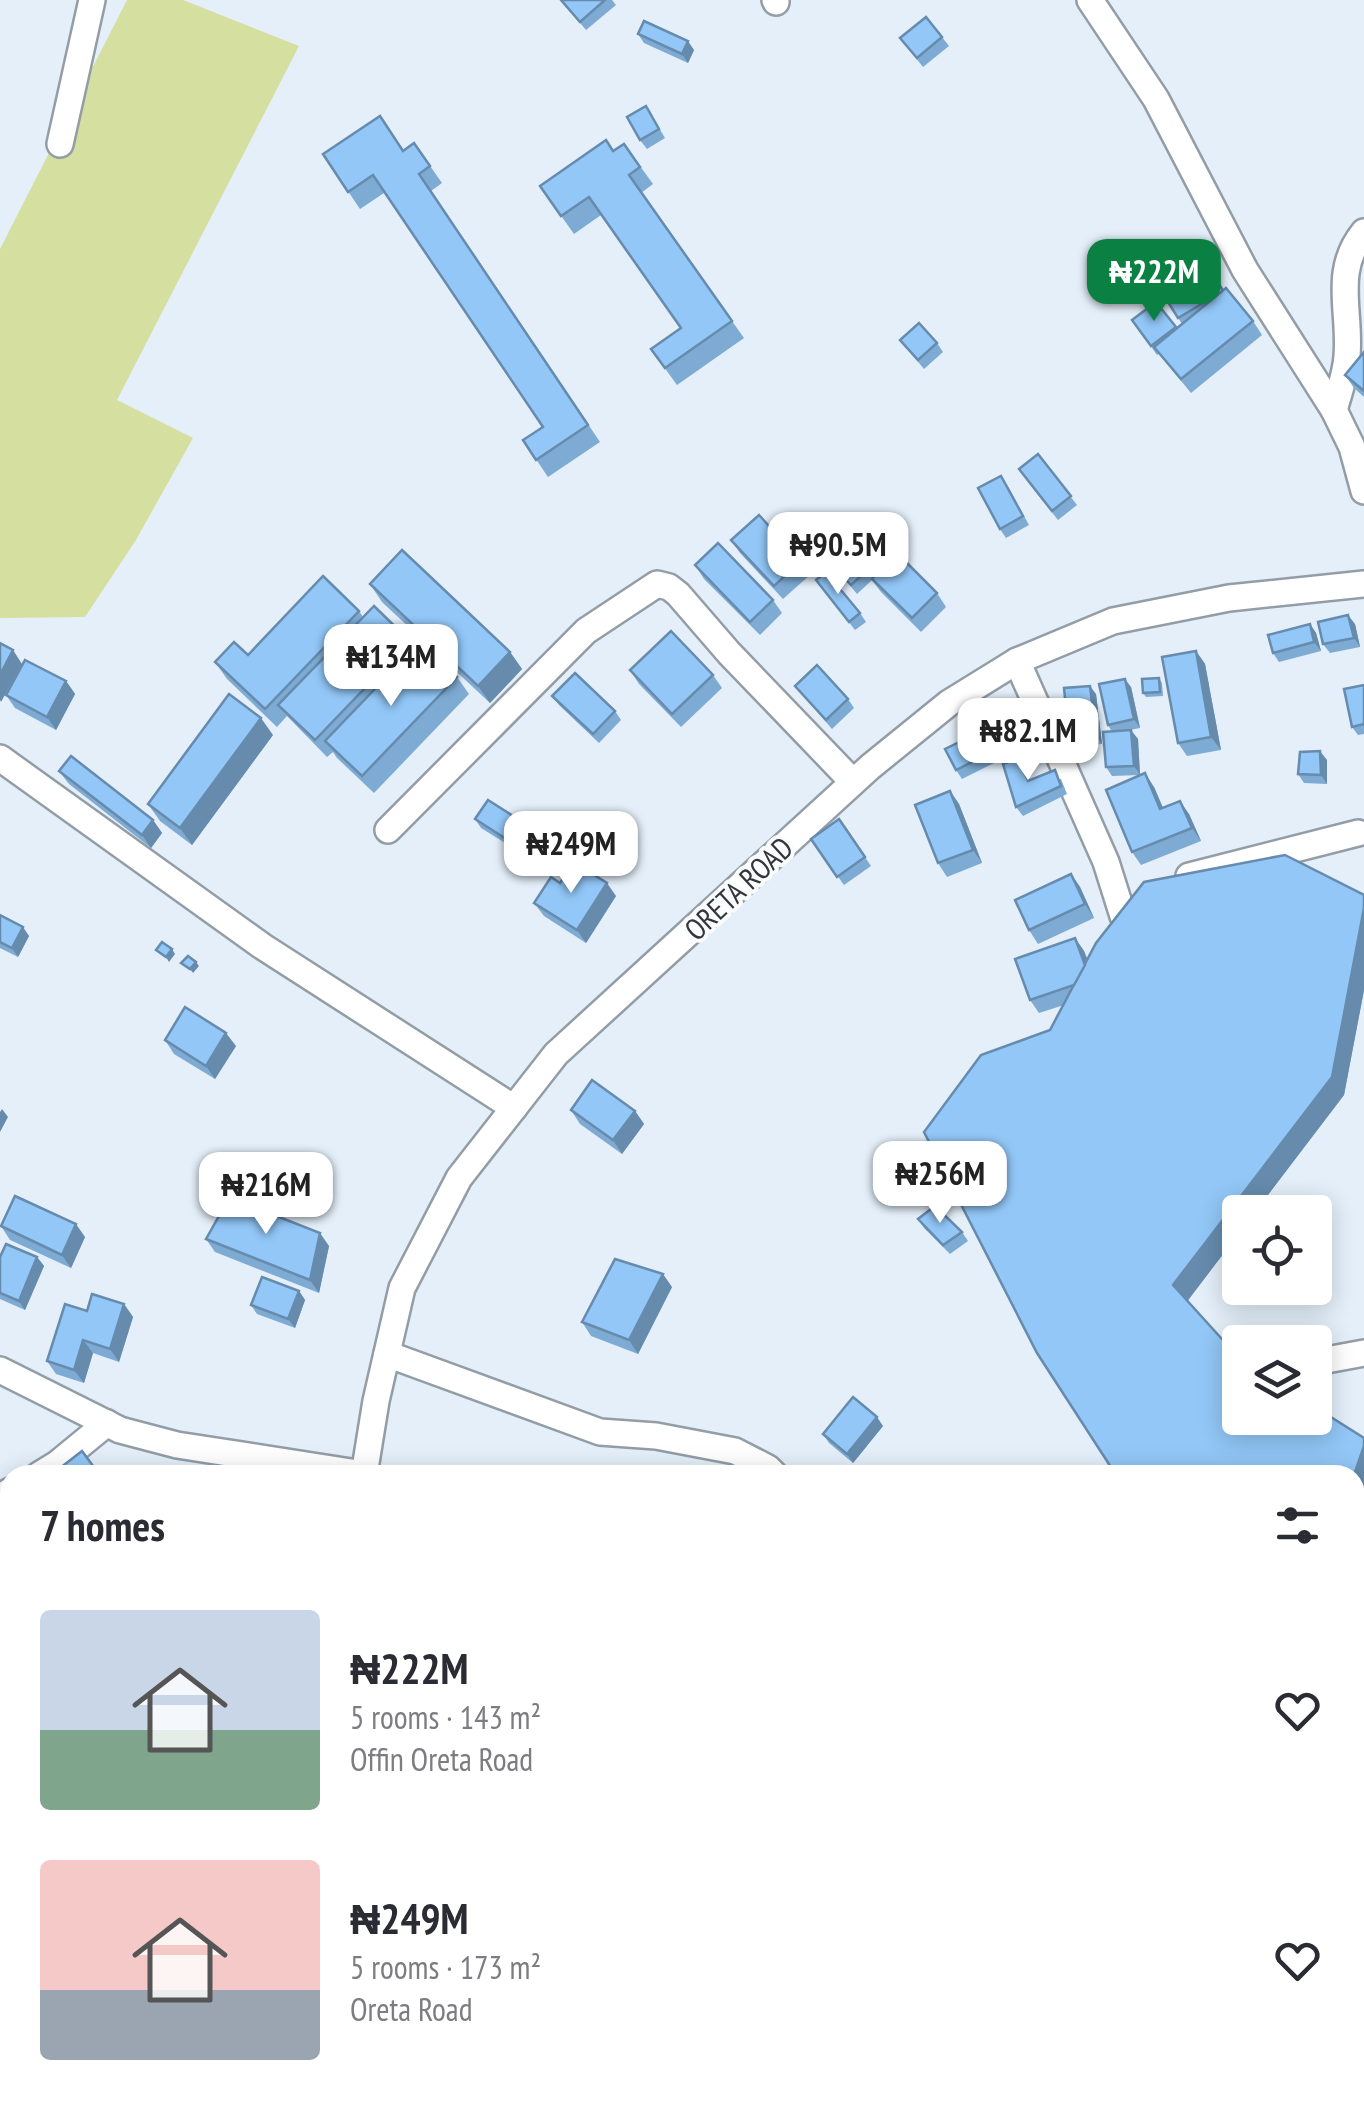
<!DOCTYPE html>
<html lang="en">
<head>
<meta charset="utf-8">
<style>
  body { margin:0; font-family:"PT Sans Narrow",sans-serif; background:#f7f7f7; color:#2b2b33; height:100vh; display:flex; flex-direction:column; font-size:38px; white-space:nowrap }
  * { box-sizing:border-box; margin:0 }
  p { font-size:32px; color:#7c7c81 }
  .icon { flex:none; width:55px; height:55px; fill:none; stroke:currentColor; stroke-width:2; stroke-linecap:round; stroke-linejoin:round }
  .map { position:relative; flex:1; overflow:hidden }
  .drawer { position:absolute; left:0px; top:1465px; width:1365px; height:642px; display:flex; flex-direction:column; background:#fff; border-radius:30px 30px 0 0; box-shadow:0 5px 25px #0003 }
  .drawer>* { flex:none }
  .tools { position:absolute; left:1222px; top:1195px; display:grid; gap:20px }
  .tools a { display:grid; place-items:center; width:110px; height:110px; border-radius:10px; background:#fff; box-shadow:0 5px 25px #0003; font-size:50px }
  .price { position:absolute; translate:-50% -85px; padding:0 22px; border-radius:20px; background:#fff; color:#222; font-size:32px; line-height:65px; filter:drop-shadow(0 2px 5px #0008) }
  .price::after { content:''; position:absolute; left:50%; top:60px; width:30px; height:22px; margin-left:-15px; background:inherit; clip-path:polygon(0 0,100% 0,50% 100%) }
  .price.selected { background:#0b8043; color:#fff }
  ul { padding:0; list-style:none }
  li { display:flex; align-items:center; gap:30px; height:250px; padding:0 40px }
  li span { display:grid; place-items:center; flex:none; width:280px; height:200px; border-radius:10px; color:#555 }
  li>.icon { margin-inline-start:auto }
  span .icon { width:120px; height:120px; fill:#fffc; stroke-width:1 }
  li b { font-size:42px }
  h2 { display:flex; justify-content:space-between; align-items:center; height:120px; padding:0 40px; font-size:42px }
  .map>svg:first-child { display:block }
  .green { fill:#d5df9f }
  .forest { fill:#b2bc7a }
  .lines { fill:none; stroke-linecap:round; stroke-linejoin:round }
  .minor-casing { stroke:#939da6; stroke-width:30 }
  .minor { stroke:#fff; stroke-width:25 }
  .wall { fill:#7eabd4 }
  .shaded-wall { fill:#668bad }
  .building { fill:#92c7f7; stroke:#668bad; stroke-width:2.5 }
  .labels { text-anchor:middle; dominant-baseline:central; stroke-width:8; stroke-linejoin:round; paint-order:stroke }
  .street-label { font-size:30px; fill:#32363a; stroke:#f9fbfd }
</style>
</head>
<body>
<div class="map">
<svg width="1364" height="2106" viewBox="0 0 1364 2106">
  <rect width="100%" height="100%" fill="#e4eff9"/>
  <!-- green -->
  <path class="green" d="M127 0H183L299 46 117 400 193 438 136 540 85 617 0 618V249Z"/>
  <!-- forest -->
  <g class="forest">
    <path d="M732 2098H1169L1193 2106H735Z"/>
    <path d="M1289 2098H1355L1358 2106H1262Z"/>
  </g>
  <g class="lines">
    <defs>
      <g id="minor">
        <path d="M775 0 776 2"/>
        <path d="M1090 0 1156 99 1245 270 1334 410 1352 447 1364 491"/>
        <path d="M60 144 92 0"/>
        <path d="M1334 410C1339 393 1346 373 1347 356 1351 311 1332 271 1364 232"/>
        <path d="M1017 661 1106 862 1123 916 1135 942"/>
        <path d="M0 758 262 946 514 1108"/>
        <path d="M388 830 586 631 657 584 669 587 678 594 729 653 853 782"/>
        <path d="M1189 876 1358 833"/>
        <path d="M387 1354 600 1432 656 1436 735 1451 768 1468 775 1475"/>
        <path d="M1321 1361 1364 1353"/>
        <path d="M0 1370 120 1430 177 1445 364 1474"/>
        <path d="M39 1475 57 1464 107 1423"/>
        <path d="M364 1475 376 1401 402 1288 459 1178 556 1054 870 767 949 703 1017 661 1113 621 1229 598 1364 584"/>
        <path d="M0 1497 10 1491"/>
        <path d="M1355 1611 1364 1609"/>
        <path d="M50 2106 59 2098"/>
        <path d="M187 2106 190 2098"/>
        <path d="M460 2106V2098"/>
      </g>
    </defs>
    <!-- minor casing -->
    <use href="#minor" class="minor-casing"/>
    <!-- minor -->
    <use href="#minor" class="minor"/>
  </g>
  <!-- wall -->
  <g class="wall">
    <path d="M561 0H612L616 5 586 30Z"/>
    <path d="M638 34 694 50 688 63 644 43Z"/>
    <path d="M942 37 949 46 923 67 900 38Z"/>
    <path d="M646 106 665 138 647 149 640 140Z"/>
    <path d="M414 143 442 183 431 191 600 442 548 477 523 440 543 427 384 193 360 209 323 154 403 151Z"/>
    <path d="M624 144 653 184 641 193 744 338 677 385 651 349 681 328 601 215 574 234 540 186 613 151Z"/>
    <path d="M1215 275 1224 290 1253 321 1262 335 1191 393 1159 354 1157 355 1132 320 1177 328 1182 324 1163 294Z"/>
    <path d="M900 340 937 343 943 352 924 369Z"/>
    <path d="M1364 352V397L1354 388 1345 375Z"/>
    <path d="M1038 454 1077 505 1058 520 1025 478Z"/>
    <path d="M1007 485 1029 525 1006 538 1000 529Z"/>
    <path d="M731 540 801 561 811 574 783 599 740 553Z"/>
    <path d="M884 555 889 562 937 593 946 607 921 632 881 592 872 580 857 594 838 571Z"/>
    <path d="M695 565 773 600 782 613 760 635 704 579Z"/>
    <path d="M816 580 860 613 866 622 855 630Z"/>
    <path d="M370 584 510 652 522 669 490 703 382 602Z"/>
    <path d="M359 611 363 617 410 641 415 648 457 677 469 694 374 793 337 758 333 752 327 757 287 716 277 727 227 679 215 662 248 655Z"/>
    <path d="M1310 624 1316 633 1321 651 1279 662 1273 653Z"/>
    <path d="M1355 624 1360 647 1330 653 1323 644Z"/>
    <path d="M1196 651 1205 664 1221 750 1187 756 1178 743Z"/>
    <path d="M630 670 713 675 722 688 681 727 639 684Z"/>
    <path d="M1159 678 1162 683 1163 696 1146 697 1143 693Z"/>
    <path d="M66 681 75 694 56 730 15 708 6 695Z"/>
    <path d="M1364 685V734L1358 735 1352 727Z"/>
    <path d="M795 686 848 699 854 708 832 729Z"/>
    <path d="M1131 687 1140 728 1130 730 1138 739 1140 775 1112 776 1106 767 1112 732 1108 725Z"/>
    <path d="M1096 694 1102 744 1076 746 1069 738Z"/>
    <path d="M552 696 615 711 621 720 599 743 559 705Z"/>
    <path d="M978 733 994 763 962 779 956 770Z"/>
    <path d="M273 735 192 845 160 821 148 804Z"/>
    <path d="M1327 760V784L1304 783 1298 774Z"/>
    <path d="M1025 767 1030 780 1061 779 1067 794 1023 816 1016 807Z"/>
    <path d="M59 771 153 820 162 833 151 848 69 784Z"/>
    <path d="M1154 787 1163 808 1189 814 1201 841 1141 865 1132 852Z"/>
    <path d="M950 791 959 804 982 863 947 877 938 863Z"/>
    <path d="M475 819 529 826 535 835 523 854 481 828Z"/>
    <path d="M839 819 871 866 844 885 811 839Z"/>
    <path d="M1071 874 1080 887 1094 918 1038 944 1029 930Z"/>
    <path d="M560 883 616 896 586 943 544 916 534 903Z"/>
    <path d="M1364 895V990L1344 1095 1187 1301 1240 1418 1364 1438V1498L1355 1524 1116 1475 1050 1030 1064 1005 1039 1013 1030 1000 1075 938 1084 951 1088 960Z"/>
    <path d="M0 915 29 936 18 957 0 948Z"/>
    <path d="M165 1040 236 1046 215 1079 174 1054Z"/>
    <path d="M571 1110 635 1111 644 1124 622 1154 580 1124Z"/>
    <path d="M918 1219 962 1232 968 1241 950 1254 924 1228Z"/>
    <path d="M1 1226 85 1237 71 1268 10 1240Z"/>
    <path d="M206 1239 329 1246 319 1293 215 1252Z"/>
    <path d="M0 1257H37L44 1266 25 1310 0 1299Z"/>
    <path d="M672 1287 638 1354 591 1336 582 1322Z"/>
    <path d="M299 1291 305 1300 295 1328 257 1314 251 1305Z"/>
    <path d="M124 1304 133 1317 119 1362 93 1353 84 1383 56 1374 47 1361 87 1311Z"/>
    <path d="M883 1426 853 1463 829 1443 823 1434Z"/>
    <rect x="0" y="1848" width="10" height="39"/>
  </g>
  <!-- shaded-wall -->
  <g class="shaded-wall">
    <path d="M688 41 694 50 688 63 682 54Z"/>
    <path d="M1348 615 1355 624 1360 647 1354 638Z"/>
    <path d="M1310 624 1316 633 1321 651 1314 642Z"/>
    <path d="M13 650 22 664 1 702 0 700V675Z"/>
    <path d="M1196 651 1205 664 1221 750 1211 737Z"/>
    <path d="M510 652 522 669 490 703 478 686Z"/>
    <path d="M1125 679 1131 687 1140 728 1134 719Z"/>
    <path d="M66 681 75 694 56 730 47 717Z"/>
    <path d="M1090 686 1096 694 1102 744 1096 735Z"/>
    <path d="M261 718 273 735 192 845 180 828Z"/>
    <path d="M1131 730 1138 739 1140 775 1134 766Z"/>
    <path d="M1320 751 1327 760V784L1321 775Z"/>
    <path d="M1145 773 1154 787 1169 822 1160 809Z"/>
    <path d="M950 791 959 804 982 863 973 850Z"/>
    <path d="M1180 801 1189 814 1201 841 1192 828Z"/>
    <path d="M153 820 162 833 151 848 142 835Z"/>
    <path d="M529 826 535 835 523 854 517 846Z"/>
    <path d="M1071 874 1080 887 1094 918 1085 904Z"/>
    <path d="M607 883 616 896 586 943 577 930Z"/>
    <path d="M1364 908V990L1344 1095 1255 1212H1240V1232L1186 1303 1173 1285Z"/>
    <path d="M23 927 29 936 18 957 12 948Z"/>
    <path d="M1075 938 1084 951 1096 984 1090 996Z"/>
    <path d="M172 949 175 954 169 962 166 957Z"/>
    <path d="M196 962 199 966 193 973 190 969Z"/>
    <path d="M226 1033 236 1046 215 1079 206 1066Z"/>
    <path d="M2 1109 8 1117 0 1132V1112Z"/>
    <path d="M635 1111 644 1124 622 1154 613 1140Z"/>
    <path d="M76 1224 85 1237 71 1268 62 1255Z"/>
    <path d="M320 1233 329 1246 319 1293 310 1280Z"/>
    <path d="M37 1257 44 1266 25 1310 19 1301Z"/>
    <path d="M663 1274 672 1287 638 1354 629 1340Z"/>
    <path d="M299 1291 305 1300 295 1328 288 1319Z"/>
    <path d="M124 1304 133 1317 119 1362 110 1349Z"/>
    <path d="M83 1340 93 1353 84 1383 74 1370Z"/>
    <path d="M877 1417 883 1426 853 1463 847 1454Z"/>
    <path d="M1364 1446V1498L1355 1524 1354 1475Z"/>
    <path d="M727 2098H732L735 2106H730Z"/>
  </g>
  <!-- building -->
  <g class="building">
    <path d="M561 0H605L580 22Z"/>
    <path d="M926 17 942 37 917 58 900 38Z"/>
    <path d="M644 21 688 41 682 54 638 34Z"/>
    <path d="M646 106 659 129 640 140 627 117Z"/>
    <path d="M380 116 403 151 414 143 430 166 419 174 588 425 536 460 523 440 543 427 373 175 348 192 323 154Z"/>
    <path d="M606 140 613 151 624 144 640 167 629 175 732 321 665 368 651 349 681 328 589 197 561 216 540 186Z"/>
    <path d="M1209 266 1223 291 1178 318 1163 294Z"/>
    <path d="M1226 288 1253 321 1181 379 1154 347Z"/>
    <path d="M1156 302 1176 327 1151 346 1132 320Z"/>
    <path d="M919 323 937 343 918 360 900 340Z"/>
    <path d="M1364 352V391L1345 375Z"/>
    <path d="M1038 454 1071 496 1052 511 1019 469Z"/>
    <path d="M1001 476 1023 516 1000 529 978 488Z"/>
    <path d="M759 515 801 561 774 586 731 540Z"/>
    <path d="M872 542 884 555 851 585 838 571Z"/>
    <path d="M718 543 773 600 750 622 695 565Z"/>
    <path d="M402 550 510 652 478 686 370 584Z"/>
    <path d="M897 553 937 593 912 618 872 579Z"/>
    <path d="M826 572 860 613 849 622 816 580Z"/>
    <path d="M323 576 359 611 265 709 215 662 234 642 248 655Z"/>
    <path d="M374 606 410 641 315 740 278 705Z"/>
    <path d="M1348 615 1354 638 1323 644 1318 622Z"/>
    <path d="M1310 624 1314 642 1273 653 1268 635Z"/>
    <path d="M671 631 713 675 672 714 630 670Z"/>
    <path d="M420 642 457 677 362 776 325 741Z"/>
    <path d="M0 643 13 650 0 675Z"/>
    <path d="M1196 651 1211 737 1178 743 1162 657Z"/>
    <path d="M25 660 66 681 47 717 6 695Z"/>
    <path d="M817 665 848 699 826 720 795 686Z"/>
    <path d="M575 673 615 711 593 734 552 696Z"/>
    <path d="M1159 678 1160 692 1143 693 1142 679Z"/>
    <path d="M1125 679 1134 719 1108 725 1099 684Z"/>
    <path d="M1364 685V724L1352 727 1344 689Z"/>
    <path d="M1090 686 1096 735 1069 738 1064 688Z"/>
    <path d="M229 694 261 718 180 828 148 804Z"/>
    <path d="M1131 730 1134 766 1106 767 1103 732Z"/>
    <path d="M978 733 988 754 956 770 945 749Z"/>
    <path d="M1320 751 1321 775 1298 774 1300 752Z"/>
    <path d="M71 756 153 820 142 835 59 771Z"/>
    <path d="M1018 758 1028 781 1055 770 1061 786 1016 807 1003 764Z"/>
    <path d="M1145 773 1160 809 1180 801 1192 828 1132 852 1106 790Z"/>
    <path d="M950 791 973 850 938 863 915 805Z"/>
    <path d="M488 800 529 826 517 846 475 819Z"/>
    <path d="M839 819 865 857 837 877 811 839Z"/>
    <path d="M1285 855 1364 895V908L1332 1077 1173 1285 1240 1359V1418H1315V1407L1364 1438V1446L1354 1475H1116L1037 1353 924 1132 981 1055 1050 1030 1096 943 1144 882Z"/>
    <path d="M573 862 607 883 577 930 534 903 551 877 560 883Z"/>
    <path d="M1071 874 1085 904 1029 930 1015 900Z"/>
    <path d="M0 915 23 927 12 948 0 942Z"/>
    <path d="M1075 938 1085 965 1074 985 1030 1000 1015 959Z"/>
    <path d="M162 942 172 949 166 957 156 950Z"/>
    <path d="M188 956 196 962 190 969 181 963Z"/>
    <path d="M185 1007 226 1033 206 1066 165 1040Z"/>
    <path d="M592 1080 635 1111 613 1140 571 1110Z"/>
    <path d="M223 1195 320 1233 310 1280 206 1239 220 1214Z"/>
    <path d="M15 1196 76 1224 62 1255 1 1226Z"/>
    <path d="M935 1206 962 1232 943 1245 918 1219Z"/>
    <path d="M6 1244 37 1257 19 1301 0 1293V1257Z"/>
    <path d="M615 1259 663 1274 629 1340 582 1322Z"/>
    <path d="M262 1277 299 1291 288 1319 251 1305Z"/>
    <path d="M92 1294 124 1304 110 1349 83 1340 74 1370 47 1361 65 1304 87 1311Z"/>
    <path d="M853 1397 877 1417 847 1454 823 1434Z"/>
    <path d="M82 1451 99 1474 97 1475H51Z"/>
    <path d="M1355 1729 1364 1741V2106H1348L1347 2098H1355Z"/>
    <rect x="0" y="1848" width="10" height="26"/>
    <path d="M356 2098H370L390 2102 389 2106H354Z"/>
    <path d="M593 2098H727L730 2106H594Z"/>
  </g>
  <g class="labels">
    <!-- street labels -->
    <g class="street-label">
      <text transform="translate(738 888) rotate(-43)">ORETA ROAD</text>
    </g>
  </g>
</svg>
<div class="tools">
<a><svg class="icon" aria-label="locate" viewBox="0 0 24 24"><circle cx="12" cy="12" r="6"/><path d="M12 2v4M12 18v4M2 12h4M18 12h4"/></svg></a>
<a><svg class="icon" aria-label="layers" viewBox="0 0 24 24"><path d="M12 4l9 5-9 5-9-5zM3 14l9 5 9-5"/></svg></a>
</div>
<b class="price selected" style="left:1154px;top:324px">₦222M</b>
<b class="price" style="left:838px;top:597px">₦90.5M</b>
<b class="price" style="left:391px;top:709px">₦134M</b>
<b class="price" style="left:1028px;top:783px">₦82.1M</b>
<b class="price" style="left:571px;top:896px">₦249M</b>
<b class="price" style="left:940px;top:1226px">₦256M</b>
<b class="price" style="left:266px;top:1237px">₦216M</b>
<section class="drawer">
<h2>7 homes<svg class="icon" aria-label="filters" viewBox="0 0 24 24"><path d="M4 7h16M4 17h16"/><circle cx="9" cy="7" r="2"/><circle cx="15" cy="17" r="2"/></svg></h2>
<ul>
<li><span style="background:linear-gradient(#c9d6e8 60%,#7fa58c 0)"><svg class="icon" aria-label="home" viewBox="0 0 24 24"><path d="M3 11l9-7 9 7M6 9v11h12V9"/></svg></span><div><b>₦222M</b><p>5 rooms · 143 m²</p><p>Offin Oreta Road</p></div><svg class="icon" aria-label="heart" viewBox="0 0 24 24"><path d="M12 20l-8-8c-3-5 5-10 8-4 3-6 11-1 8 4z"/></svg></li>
<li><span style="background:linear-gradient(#f6c9c9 65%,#9aa5b1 0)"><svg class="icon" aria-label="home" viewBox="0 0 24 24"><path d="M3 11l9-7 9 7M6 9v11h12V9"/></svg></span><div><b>₦249M</b><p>5 rooms · 173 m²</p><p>Oreta Road</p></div><svg class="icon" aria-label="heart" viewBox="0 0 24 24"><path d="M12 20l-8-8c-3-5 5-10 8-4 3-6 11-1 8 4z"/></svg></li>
</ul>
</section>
</div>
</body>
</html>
